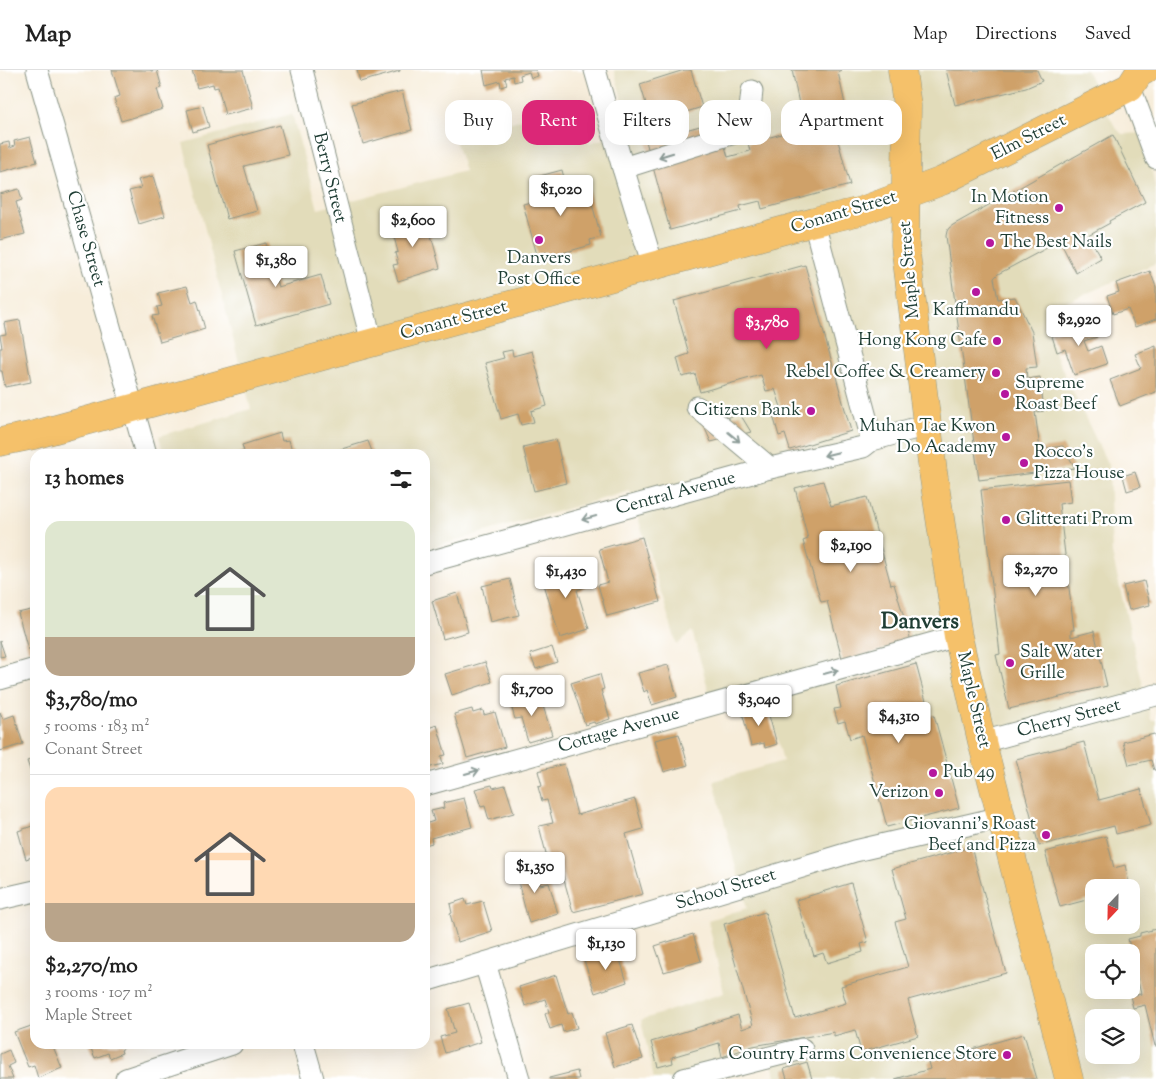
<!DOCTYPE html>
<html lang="en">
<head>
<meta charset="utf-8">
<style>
  body { margin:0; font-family:"Sorts Mill Goudy",serif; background:#f2f2f2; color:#222; height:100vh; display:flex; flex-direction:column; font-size:19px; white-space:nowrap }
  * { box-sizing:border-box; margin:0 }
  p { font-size:16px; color:#767676 }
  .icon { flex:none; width:28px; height:28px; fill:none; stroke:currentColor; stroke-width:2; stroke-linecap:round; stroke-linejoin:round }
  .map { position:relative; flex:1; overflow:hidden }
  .panel { position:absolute; left:30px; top:379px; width:400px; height:600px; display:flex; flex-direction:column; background:#fff; border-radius:15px; box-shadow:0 5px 20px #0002 }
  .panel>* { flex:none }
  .top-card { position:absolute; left:445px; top:30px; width:475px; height:45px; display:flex; gap:10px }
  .needle { width:32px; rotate:202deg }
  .tools { position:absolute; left:1085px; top:809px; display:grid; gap:10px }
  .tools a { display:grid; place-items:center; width:55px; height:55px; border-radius:10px; background:#fff; box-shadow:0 5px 20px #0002; font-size:25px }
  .price { position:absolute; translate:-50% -42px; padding:0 11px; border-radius:5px; background:#fff; color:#222; font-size:16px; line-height:32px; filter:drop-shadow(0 1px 2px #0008) }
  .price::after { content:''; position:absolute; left:50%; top:30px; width:15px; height:11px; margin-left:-8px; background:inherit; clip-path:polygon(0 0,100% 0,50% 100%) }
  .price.active { background:#db2777; color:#fff }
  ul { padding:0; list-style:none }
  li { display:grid; align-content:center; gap:10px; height:265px; padding:0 15px }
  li+li { border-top:1px solid #e0e0e0 }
  li span { display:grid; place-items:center; height:155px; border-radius:15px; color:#555 }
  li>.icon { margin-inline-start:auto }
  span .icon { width:90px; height:90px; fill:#fffc; stroke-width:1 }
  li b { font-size:21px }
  h2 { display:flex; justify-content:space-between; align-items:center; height:60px; padding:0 15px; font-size:21px }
  .tag { padding:0 18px; border-radius:15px; background:#fff; box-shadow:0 5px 20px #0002; font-size:18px; line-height:45px }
  .tag.active { background:#db2777; color:#fff }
  header { display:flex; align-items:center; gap:30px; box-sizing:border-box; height:70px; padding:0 25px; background:#fff; border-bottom:1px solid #e0e0e0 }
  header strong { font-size:24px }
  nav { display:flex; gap:28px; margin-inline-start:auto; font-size:18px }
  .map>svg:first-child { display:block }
  .built { fill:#e2dcba; fill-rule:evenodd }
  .building { fill:#cfa169 }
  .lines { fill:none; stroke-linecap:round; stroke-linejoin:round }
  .minor-casing { stroke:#8b9587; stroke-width:23 }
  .major-casing { stroke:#8b9587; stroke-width:29 }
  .minor { stroke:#fff; stroke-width:21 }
  .major { stroke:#f5c16b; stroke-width:28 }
  .oneway { stroke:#8f9e9a }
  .poi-dot { fill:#b5179e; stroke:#fff; stroke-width:2 }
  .labels { text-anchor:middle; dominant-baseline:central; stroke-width:4.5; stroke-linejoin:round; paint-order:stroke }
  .street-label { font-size:18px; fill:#1f3d34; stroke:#fff }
  .poi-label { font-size:18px; fill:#1f3d34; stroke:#fff; text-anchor:end }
  .district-label { font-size:22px; font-weight:bold; fill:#1f3d34; stroke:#fff }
</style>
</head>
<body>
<header>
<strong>Map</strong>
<nav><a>Map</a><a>Directions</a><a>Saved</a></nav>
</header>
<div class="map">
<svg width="1156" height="1009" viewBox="0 0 1156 1009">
  <rect width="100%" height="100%" fill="#fff"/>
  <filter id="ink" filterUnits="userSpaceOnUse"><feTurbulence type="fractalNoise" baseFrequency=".02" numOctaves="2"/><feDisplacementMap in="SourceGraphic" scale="10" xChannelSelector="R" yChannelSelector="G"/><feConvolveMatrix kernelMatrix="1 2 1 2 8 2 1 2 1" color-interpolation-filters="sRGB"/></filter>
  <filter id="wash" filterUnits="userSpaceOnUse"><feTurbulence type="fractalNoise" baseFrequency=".0096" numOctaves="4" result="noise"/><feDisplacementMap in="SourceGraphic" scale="20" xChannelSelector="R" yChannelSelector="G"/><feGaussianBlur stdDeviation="1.12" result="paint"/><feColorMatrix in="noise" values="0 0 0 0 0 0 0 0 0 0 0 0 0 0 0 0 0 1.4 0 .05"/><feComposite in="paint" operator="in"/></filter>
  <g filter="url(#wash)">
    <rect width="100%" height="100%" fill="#f7edda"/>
    <!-- built -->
    <path class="built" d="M614 0H1086L1115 57 1122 64 1145 63 1156 122V193L1060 235 1047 253 1055 284 1109 397 1112 484 1151 650H1156V1009H777L770 988 684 1009H654L641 950 724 923 708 850 747 838 736 798 714 711 783 691 768 633 759 622 709 629V622L692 561 677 575 630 421 425 479V384H164L159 366 251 339 183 73 292 44 318 139 465 101 454 67 578 35 589 73 614 66 630 60ZM1094 818H1131V855H1094ZM1094 882H1131V920H1094ZM1094 948H1131V985H1094Z"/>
    <g id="blocks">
      <!-- building -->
      <g class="building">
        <path d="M112 0H151V1L157 0 162 18 157 19 163 39 121 51 114 28 120 26Z"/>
        <path d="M192 0H243L253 38 225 45 218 17 214 18 213 14 197 18Z"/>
        <path d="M357 0H400V1L360 12Z"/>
        <path d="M483 0H536L538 6 531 8 529 2 520 5 521 10 514 12 513 6 505 8 507 15 501 17 500 11 486 15Z"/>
        <path d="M684 0H691L702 37 652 53 640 14Z"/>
        <path d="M792 0H842L838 2 848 48 862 45 865 61 837 67 850 115 762 139 760 131 740 136 741 141 670 160 646 71 718 51 728 87 750 81 748 73 804 58Z"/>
        <path d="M946 0H1037L1042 11 1026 18 955 35Z"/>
        <path d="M402 21 412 60 363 74 352 34Z"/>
        <path d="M203 36 209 57 193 62 187 40Z"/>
        <path d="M280 55 288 85 244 96 257 141 227 149 207 75Z"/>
        <path d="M1113 65 1145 132 1109 151 1110 153 1088 165 1101 188 1076 203 1060 171 998 204 994 208 998 229 1015 227 1032 262 1037 297 1026 298 1027 309 1040 307 1044 341 1035 342 1040 379 1063 376 1075 398 979 410 946 166 947 161 949 158 953 155Z"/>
        <path d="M30 67 37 92 0 102V74L9 72 10 78 15 76 14 71Z"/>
        <path d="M562 100 567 120 587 115 601 167 590 170 591 175 548 187 546 182 537 185 523 134 542 129 536 107Z"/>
        <path d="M153 106 165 146 139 154 129 121 141 118 138 110Z"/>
        <path d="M19 119 22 130 16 132 25 164 0 170V124Z"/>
        <path d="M418 144 422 160 429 158 440 198 398 211 393 195 398 194 395 183 398 182 390 152Z"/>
        <path d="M266 173 278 217 321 205 329 234 256 255 235 181Z"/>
        <path d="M805 195 851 361 790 380 785 364 779 366 772 342 782 340 775 319 766 321 761 305 700 322 695 304 682 307 677 288 689 284 674 231Z"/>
        <path d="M1150 201 1156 217V249L1135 257 1128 239 1113 244 1107 226 1119 222 1116 213Z"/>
        <path d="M187 216 192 232 197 230 205 259 160 272 152 246 159 245 157 237 162 236 158 223Z"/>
        <path d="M1091 249 1097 267 1084 271 1088 281 1101 276 1107 294 1074 305 1065 279 1057 282 1051 263Z"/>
        <path d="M20 250 31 312 5 317 2 301H0V278H2L0 265 6 264 4 253Z"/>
        <path d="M1156 276V322L1120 336 1110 310 1141 298 1135 284Z"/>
        <path d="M512 280 513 286 532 281 547 336 531 341 534 352 521 355 518 344 501 349 485 293 504 288 502 282Z"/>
        <path d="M740 344 751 362 711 372 703 354Z"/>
        <path d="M280 363 282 371 289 370 293 384H238L244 381 242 375Z"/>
        <path d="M556 369 566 413 534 421 523 377Z"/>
        <path d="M368 371 373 384H335V381Z"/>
        <path d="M1135 402 1140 417 1127 421 1123 406Z"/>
        <path d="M1068 410 1071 432 1059 434 1074 560H1071V567L1094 561 1107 616 1009 639 996 585 1000 584 981 420Z"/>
        <path d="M823 411 831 436 867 427 891 515 894 514 911 571 843 592 827 531 821 532 803 471 808 469 795 418Z"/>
        <path d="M642 467 660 532 607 546 598 515 608 512 599 479Z"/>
        <path d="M580 493 587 516 577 520 589 559 560 568 541 504Z"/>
        <path d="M510 509 519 545 490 552 482 516Z"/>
        <path d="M1144 511 1150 535 1129 540 1123 516Z"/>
        <path d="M457 523 468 562 443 569 432 531Z"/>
        <path d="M35 539V578L28 580 18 543Z"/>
        <path d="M0 571 5 586 0 587Z"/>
        <path d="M552 577 557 592 536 599 530 584Z"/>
        <path d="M485 592 492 612 452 625 445 604Z"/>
        <path d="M916 594 930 646 934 645 959 738 887 757 862 665 850 669 845 651 838 653 834 639 841 638 836 616Z"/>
        <path d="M668 595 677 627 652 635 647 620 644 622 638 603Z"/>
        <path d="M600 604 604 619 601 620 610 649 595 654 594 652 585 655 571 613Z"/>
        <path d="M539 623 552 665 528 672 521 648 515 649 510 632Z"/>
        <path d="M766 635 777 674 765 678 764 673 751 676 742 642Z"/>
        <path d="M472 639 473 643 483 640 484 645 495 642 505 677 467 688 454 644Z"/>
        <path d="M0 642 3 649 14 645 23 674 0 681Z"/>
        <path d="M437 655 446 685 441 686 443 694 427 698 425 692V659Z"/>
        <path d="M679 664 688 695 664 702 655 670Z"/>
        <path d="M1154 664 1156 669V700H1154L1151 690 1129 695 1123 672Z"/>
        <path d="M1084 672 1099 730 1141 719 1151 755 1116 764 1114 756 1039 776 1016 689Z"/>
        <path d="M35 688V708L33 709 27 691Z"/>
        <path d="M564 694 577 745 635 729 643 759 626 764 643 824 573 842 559 792 549 795 539 756 553 753 547 730 542 731 538 717 542 716 538 701Z"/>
        <path d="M492 715 493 718 505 715 514 743 489 750 485 736 481 737 475 719Z"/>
        <path d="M464 728 472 757 431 768 432 773 425 775V754L434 751 431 741 444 738 443 733Z"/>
        <path d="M35 755V786L26 789 18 761Z"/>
        <path d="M1106 766 1114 798 1125 795 1130 818H1094V828L1060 837 1045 782Z"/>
        <path d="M971 777 1006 903 908 930 918 966 861 982 855 960 834 966V962L753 976 722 987 719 973 672 987 673 993 658 997 651 972 738 945 742 959 753 955 724 854 765 842 795 948 846 933 841 916 908 897 895 852 906 849 892 799Z"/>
        <path d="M533 792 540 815 549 813 558 844 529 853 514 797Z"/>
        <path d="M851 813 868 872 861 874 863 882 827 893 823 883 814 886 796 830Z"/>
        <path d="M465 829 467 835 483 831 492 861 458 872 450 844 452 843 450 834Z"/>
        <path d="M1156 859V976H1155L1145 935 1133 938 1130 926 1141 924 1128 869 1140 866V863Z"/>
        <path d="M693 864 701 891 664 902 655 876Z"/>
        <path d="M617 880 627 912 595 923 584 890Z"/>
        <path d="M556 905 568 944 572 942 577 958 563 962 561 955 550 959 545 944 549 942 545 929 525 936 519 917Z"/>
        <path d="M469 933 481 972 445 983 440 967 455 963 448 939Z"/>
        <path d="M34 955 35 974H52L62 998 38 1008 34 995 28 997 14 962Z"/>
        <path d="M632 955 643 989 615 997 605 963Z"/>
        <path d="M1024 964 1037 1009H895L930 999 928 992Z"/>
        <path d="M89 974H123L124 978 121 980 122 983 110 988 108 983 95 988Z"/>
        <path d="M9 980 14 993 8 996 13 1009H0V984Z"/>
        <path d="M807 992 812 1009H787L784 999Z"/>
        <path d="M577 1001 579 1009H549V1008Z"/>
      </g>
    </g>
  </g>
  <g filter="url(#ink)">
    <use href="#blocks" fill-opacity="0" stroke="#8b9587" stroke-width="1"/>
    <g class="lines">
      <defs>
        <g id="minor">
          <path d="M37 0 133 338 146 384"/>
          <path d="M302 0 372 273"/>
          <path d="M595 0 623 98 653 196"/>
          <path d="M1130 17 1156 88"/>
          <path d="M623 98 734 63 750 39 752 21"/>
          <path d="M814 152 872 370"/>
          <path d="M697 337 770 398"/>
          <path d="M425 493 770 398 863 377 872 370 927 355"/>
          <path d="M0 609 35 599"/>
          <path d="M982 672 1156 625"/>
          <path d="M425 715 958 566"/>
          <path d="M0 829 35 821"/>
          <path d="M485 893 519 1009"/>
          <path d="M425 911 855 781 1002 747"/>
          <path d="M303 974 313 1009"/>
          <path d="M126 1009 232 974"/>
          <path d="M684 1009 802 979"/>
        </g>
        <g id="major">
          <path d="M902 0 907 36 905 175 933 402 950 514 958 566 982 672 1069 1009"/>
          <path d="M0 372 34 365 814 152 861 141 942 111 1130 17 1139 3 1145 0"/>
        </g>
      </defs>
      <!-- minor casing -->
      <use href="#minor" class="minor-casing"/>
      <!-- major casing -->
      <use href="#major" class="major-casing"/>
      <!-- minor -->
      <use href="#minor" class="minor"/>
      <!-- major -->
      <use href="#major" class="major"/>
    </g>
    <!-- one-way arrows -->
    <defs><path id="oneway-shaft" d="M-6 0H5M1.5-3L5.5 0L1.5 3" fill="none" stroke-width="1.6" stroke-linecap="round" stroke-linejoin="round" transform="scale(1.25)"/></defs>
    <g class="oneway">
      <use href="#oneway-shaft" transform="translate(666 85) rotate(163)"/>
      <use href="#oneway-shaft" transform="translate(734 367) rotate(40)"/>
      <use href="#oneway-shaft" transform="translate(831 384) rotate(167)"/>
      <use href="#oneway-shaft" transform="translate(589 448) rotate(165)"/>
      <use href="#oneway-shaft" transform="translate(831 602) rotate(-15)"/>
      <use href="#oneway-shaft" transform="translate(472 702) rotate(-16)"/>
    </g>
  </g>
  <!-- markers -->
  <g class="poi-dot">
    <circle cx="1059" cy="138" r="5"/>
    <circle cx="539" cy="170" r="5"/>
    <circle cx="990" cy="173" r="5"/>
    <circle cx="976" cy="222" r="5"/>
    <circle cx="997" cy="271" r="5"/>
    <circle cx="996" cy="303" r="5"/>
    <circle cx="1005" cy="324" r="5"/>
    <circle cx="811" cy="341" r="5"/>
    <circle cx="1006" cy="367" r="5"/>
    <circle cx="1024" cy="393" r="5"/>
    <circle cx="1006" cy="450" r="5"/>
    <circle cx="1010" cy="593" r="5"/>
    <circle cx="933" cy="703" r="5"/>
    <circle cx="939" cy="723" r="5"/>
    <circle cx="1046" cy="765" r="5"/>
    <circle cx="1007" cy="985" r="5"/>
  </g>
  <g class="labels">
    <!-- street labels -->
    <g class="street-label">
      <text transform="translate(1029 68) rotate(-27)">Elm Street</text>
      <text transform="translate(329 108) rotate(76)">Berry Street</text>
      <text transform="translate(844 143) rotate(-17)">Conant Street</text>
      <text transform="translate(85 169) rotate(74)">Chase Street</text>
      <text transform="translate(910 200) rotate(-95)">Maple Street</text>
      <text transform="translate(454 251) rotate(-15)">Conant Street</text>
      <text transform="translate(676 424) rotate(-15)">Central Avenue</text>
      <text transform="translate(973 630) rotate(77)">Maple Street</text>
      <text transform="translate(1069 649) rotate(-15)">Cherry Street</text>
      <text transform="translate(619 661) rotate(-16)">Cottage Avenue</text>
      <text transform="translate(726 820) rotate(-17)">School Street</text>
    </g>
    <!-- poi labels -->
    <g class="poi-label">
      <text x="1049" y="128">In Motion<tspan x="1049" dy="21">Fitness</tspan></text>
      <text x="1000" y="173" text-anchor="start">The Best Nails</text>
      <text x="539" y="189" text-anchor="middle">Danvers<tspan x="539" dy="21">Post Office</tspan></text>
      <text x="976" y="241" text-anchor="middle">Kaffmandu</text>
      <text x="987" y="271">Hong Kong Cafe</text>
      <text x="986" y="303">Rebel Coffee &amp; Creamery</text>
      <text x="1015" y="314" text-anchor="start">Supreme<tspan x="1015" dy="21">Roast Beef</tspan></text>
      <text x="801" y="341">Citizens Bank</text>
      <text x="996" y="357">Muhan Tae Kwon<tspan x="996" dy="21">Do Academy</tspan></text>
      <text x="1034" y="383" text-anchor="start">Rocco's<tspan x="1034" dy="21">Pizza House</tspan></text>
      <text x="1016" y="450" text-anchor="start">Glitterati Prom</text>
      <text x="1020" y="583" text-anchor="start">Salt Water<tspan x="1020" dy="21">Grille</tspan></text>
      <text x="943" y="703" text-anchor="start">Pub 49</text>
      <text x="929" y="723">Verizon</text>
      <text x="1036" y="755">Giovanni’s Roast<tspan x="1036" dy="21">Beef and Pizza</tspan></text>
      <text x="997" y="985">Country Farms Convenience Store</text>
    </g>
    <!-- district labels -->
    <g class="district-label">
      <text x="920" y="553">Danvers</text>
    </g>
  </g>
</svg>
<div class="tools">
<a><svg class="needle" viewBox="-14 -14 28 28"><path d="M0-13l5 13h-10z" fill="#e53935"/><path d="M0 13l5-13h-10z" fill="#767676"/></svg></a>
<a><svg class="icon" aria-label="locate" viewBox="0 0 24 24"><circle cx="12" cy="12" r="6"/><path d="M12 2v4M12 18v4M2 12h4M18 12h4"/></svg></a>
<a><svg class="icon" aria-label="layers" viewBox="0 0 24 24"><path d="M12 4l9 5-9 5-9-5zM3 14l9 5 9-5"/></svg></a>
</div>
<b class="price" style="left:561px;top:147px">$1,020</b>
<b class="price" style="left:413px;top:178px">$2,600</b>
<b class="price" style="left:276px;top:218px">$1,380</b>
<b class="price" style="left:1079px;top:277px">$2,920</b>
<b class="price active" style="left:767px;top:280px">$3,780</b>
<b class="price" style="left:851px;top:503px">$2,190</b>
<b class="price" style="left:1036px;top:527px">$2,270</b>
<b class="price" style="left:566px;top:529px">$1,430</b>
<b class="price" style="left:532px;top:647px">$1,700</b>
<b class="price" style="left:759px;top:657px">$3,040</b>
<b class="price" style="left:899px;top:674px">$4,310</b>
<b class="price" style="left:535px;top:824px">$1,350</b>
<b class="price" style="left:606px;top:901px">$1,130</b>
<div class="top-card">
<a class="tag">Buy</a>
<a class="tag active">Rent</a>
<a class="tag">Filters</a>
<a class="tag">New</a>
<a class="tag">Apartment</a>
</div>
<section class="panel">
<h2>13 homes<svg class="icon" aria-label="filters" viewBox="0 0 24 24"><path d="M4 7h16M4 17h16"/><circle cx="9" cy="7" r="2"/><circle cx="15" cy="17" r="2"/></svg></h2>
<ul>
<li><span style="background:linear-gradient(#dfe7d0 75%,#b9a48a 0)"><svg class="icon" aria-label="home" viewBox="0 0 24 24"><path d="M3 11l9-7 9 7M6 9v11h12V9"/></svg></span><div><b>$3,780/mo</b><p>5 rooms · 183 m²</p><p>Conant Street</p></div></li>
<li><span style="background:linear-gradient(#ffd9b3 75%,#b9a48a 0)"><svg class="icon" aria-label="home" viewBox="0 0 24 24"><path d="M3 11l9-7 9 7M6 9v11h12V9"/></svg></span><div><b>$2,270/mo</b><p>3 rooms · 107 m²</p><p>Maple Street</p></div></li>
</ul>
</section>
</div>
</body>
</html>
